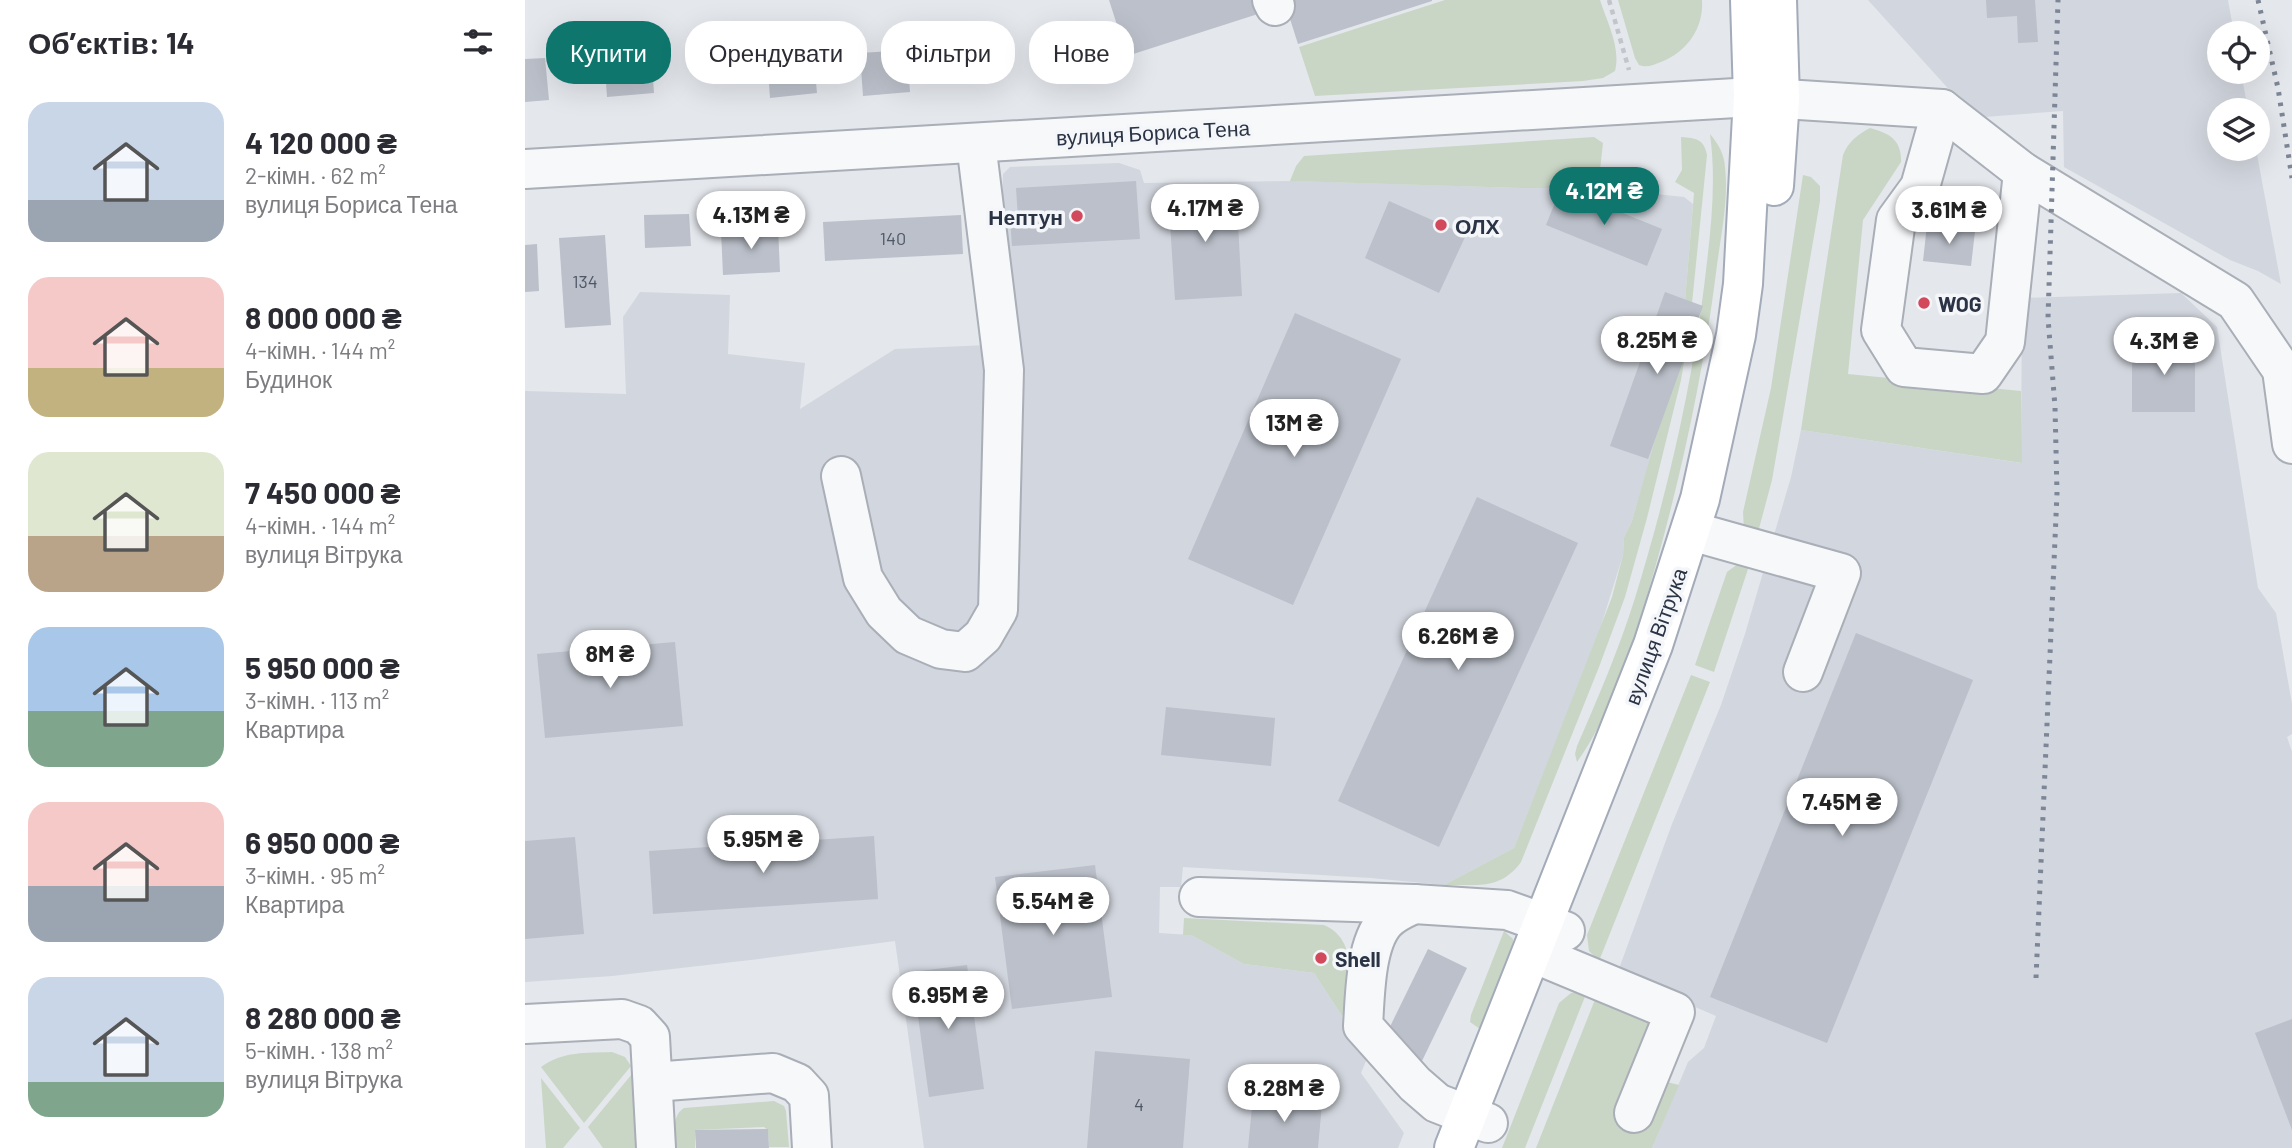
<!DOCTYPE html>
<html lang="uk">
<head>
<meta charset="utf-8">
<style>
  body { margin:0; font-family:Barlow,sans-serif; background:#f7f7f7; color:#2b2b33; height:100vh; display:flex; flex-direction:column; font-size:26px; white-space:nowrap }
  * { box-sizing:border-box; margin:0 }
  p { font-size:23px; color:#7c7c81 }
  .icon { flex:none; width:38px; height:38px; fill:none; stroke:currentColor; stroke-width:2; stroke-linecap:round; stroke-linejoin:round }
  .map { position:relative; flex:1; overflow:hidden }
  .sheet { display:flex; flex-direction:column; background:#fff; width:525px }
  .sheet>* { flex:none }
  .top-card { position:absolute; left:21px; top:21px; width:665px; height:63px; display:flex; gap:14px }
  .fabs { position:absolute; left:1682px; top:21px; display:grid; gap:14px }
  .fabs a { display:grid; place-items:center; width:63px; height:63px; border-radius:50%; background:#fff; box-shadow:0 7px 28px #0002; font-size:35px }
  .price { position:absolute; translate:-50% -60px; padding:0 16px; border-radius:24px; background:#fff; color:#222; font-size:23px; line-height:46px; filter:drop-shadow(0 2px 4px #0008) }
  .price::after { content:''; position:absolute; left:50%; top:42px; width:21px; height:16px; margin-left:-10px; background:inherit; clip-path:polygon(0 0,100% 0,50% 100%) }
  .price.on { background:#0f766e; color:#fff }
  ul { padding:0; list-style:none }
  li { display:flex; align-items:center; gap:21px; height:175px; padding:0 28px }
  li span { display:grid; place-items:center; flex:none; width:196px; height:140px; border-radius:21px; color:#555 }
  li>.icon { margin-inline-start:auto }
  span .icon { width:84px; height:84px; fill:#fffc; stroke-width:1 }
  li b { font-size:30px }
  h2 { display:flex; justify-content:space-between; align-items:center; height:84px; padding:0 28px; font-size:30px }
  .tag { padding:0 24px; border-radius:28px; background:#fff; box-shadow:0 7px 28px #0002; font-size:24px; line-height:63px }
  .tag.on { background:#0f766e; color:#fff }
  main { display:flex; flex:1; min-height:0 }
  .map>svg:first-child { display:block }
  .built { fill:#d2d6de }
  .green { fill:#c9d6c5 }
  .building { fill:#bbc0ca }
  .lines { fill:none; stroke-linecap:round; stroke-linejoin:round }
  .minor-casing { stroke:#a9aeb7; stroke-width:42 }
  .major-casing { stroke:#a3abb8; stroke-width:42 }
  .path { stroke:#c2c5cb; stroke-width:4.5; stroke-dasharray:5 5; stroke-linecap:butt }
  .minor { stroke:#f7f8fa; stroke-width:38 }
  .major { stroke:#fff; stroke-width:38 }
  .rail { stroke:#7d8696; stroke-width:5; stroke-dasharray:3.5 7; stroke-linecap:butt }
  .poi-dot { fill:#d1495b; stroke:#f4f6f9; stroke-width:2.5 }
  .labels { text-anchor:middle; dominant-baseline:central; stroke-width:7; stroke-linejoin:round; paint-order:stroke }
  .number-label { font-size:18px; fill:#4f5766 }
  .street-label { font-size:21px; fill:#2b3445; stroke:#f4f6f9 }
  .poi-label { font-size:21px; font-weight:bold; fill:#2b3445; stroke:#f4f6f9; text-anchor:start }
</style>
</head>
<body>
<main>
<section class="sheet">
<h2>Об’єктів: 14<svg class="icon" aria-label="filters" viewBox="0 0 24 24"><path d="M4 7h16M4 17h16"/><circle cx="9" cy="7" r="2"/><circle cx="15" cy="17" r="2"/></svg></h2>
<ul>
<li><span style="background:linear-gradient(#c9d6e8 70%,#9aa5b1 0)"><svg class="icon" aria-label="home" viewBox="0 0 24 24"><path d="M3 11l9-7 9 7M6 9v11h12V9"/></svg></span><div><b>4 120 000 ₴</b><p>2-кімн. · 62 m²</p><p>вулиця Бориса Тена</p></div></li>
<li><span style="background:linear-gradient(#f6c9c9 65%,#c2b280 0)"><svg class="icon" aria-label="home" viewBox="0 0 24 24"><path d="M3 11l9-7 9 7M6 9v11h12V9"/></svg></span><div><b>8 000 000 ₴</b><p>4-кімн. · 144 m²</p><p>Будинок</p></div></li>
<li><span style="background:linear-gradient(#dfe7d0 60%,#b9a48a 0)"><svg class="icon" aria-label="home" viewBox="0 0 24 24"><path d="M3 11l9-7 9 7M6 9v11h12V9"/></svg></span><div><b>7 450 000 ₴</b><p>4-кімн. · 144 m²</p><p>вулиця Вітрука</p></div></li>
<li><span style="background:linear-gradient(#a9c7e8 60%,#7fa58c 0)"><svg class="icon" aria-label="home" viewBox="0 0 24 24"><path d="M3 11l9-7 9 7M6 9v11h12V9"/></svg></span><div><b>5 950 000 ₴</b><p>3-кімн. · 113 m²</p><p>Квартира</p></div></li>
<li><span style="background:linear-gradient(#f6c9c9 60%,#9aa5b1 0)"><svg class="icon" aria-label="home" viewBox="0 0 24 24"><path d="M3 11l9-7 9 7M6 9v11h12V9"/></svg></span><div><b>6 950 000 ₴</b><p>3-кімн. · 95 m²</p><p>Квартира</p></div></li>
<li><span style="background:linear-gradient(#c9d6e8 75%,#7fa58c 0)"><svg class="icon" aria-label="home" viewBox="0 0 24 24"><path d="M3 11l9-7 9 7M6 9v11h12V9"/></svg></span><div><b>8 280 000 ₴</b><p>5-кімн. · 138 m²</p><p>вулиця Вітрука</p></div></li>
</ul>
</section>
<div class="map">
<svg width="1767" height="1148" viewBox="0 0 1767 1148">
  <rect width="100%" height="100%" fill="#e4e7ec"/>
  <!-- built -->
  <g class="built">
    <path d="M1343 0H1703L1709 33H1694V72H1716L1723 110H1694V149H1731L1756 284 1733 271 1705 260 1539 167 1538 111 1459 117 1439 106Z"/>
    <path d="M594 163 615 170 619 183 771 181 996 188H1073L1159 197 1168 204 1156 349 1126 457 1107 521 1099 537 1098 555 1070 645 989 848 919 885 846 878 658 867 656 887H635L634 933 666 935 719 964 789 973 843 1056 836 1073 879 1133 873 1148H399L370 941 234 959 87 976 0 982V391L101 394 98 317 115 292 205 295 203 354 280 363 275 409 370 349 487 344 475 255 478 174 485 167Z"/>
    <path d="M1656 293 1692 327 1733 588 1751 613 1767 704V734L1762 737 1767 752V1148H1127L1163 1062 1179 1048 1191 1016 1096 975 1095 966 1147 824 1196 705 1220 634 1266 477 1276 430 1496 463 1497 298Z"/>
  </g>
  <!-- green -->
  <g class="green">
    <path d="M920 0H1075C1082 22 1096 48 1090 71L1078 78 1058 81 790 96 774 47Z"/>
    <path d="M1093 0H1177C1179 28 1162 52 1136 62 1128 65 1122 68 1114 65L1110 58Z"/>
    <path d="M1345 128C1364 133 1377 140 1376 162L1338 220 1323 374 1496 391 1497 463 1276 430 1318 155C1324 141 1332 135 1345 128Z"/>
    <path d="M1185 134C1194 145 1199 154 1200 167 1204 202 1195 239 1191 273 1177 383 1153 490 1122 596 1104 653 1087 713 1052 762L1050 754 1052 746C1073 698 1094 649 1110 598 1141 497 1166 392 1179 287 1185 237 1192 185 1185 134Z"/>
    <path d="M1069 137 1078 143 1073 188H996L765 181 771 166 779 156Z"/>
    <path d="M1156 137C1171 138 1179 139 1182 155L1164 333 1156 380 1122 518 1100 597 1074 667 996 862C975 891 951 884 919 885L989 848 1087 597 1098 555 1099 537 1107 521 1156 349 1169 193 1150 182 1157 170Z"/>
    <path d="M1278 175 1286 177 1295 186V201L1247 480 1232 536 1219 530 1218 512 1246 388Z"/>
    <path d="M1226 560 1189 672 1170 665 1202 572 1217 561Z"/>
    <path d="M1166 675 1185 682 1074 961 1064 951 1062 935Z"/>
    <path d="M659 918 799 925C834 940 823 982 821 1012L817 1016 789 973 719 964 666 935H658Z"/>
    <path d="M979 931 988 939V949L955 1029 945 1022 946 1015Z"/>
    <path d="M1054 992 1061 994 1000 1148H977L1034 1003 1046 993Z"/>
    <path d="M1071 997C1090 1004 1117 1010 1128 1029 1136 1043 1138 1066 1142 1082L1154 1085 1127 1148H1011Z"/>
    <path d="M87 1052 100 1057 106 1066 59 1123 16 1067C38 1051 61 1053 87 1052Z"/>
    <path d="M107 1074 111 1148H78L63 1127Z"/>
    <path d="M16 1078 55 1128 38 1148H21Z"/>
    <path d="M249 1101 259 1106 261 1111 264 1147H244L243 1130 239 1127 170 1130V1148H151C150 1134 146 1116 159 1108Z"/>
  </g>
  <!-- building -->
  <g class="building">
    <path d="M584 0H731L736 13 602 56Z"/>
    <path d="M759 0H907V1L773 44Z"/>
    <path d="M1461 0H1510L1513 42 1493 43 1492 16 1462 18Z"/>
    <path d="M382 50 385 92 338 96 335 53Z"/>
    <path d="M126 51 129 93 82 97 79 54Z"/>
    <path d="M288 51 292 93 245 98 242 55Z"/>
    <path d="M20 58 24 100 0 102V59Z"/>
    <path d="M611 181 615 239 487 246 485 219 493 218 491 188Z"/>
    <path d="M711 188 717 296 650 300 643 192Z"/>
    <path d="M1036 188 1137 229 1122 266 1021 225Z"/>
    <path d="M864 201 941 235 914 293 840 258Z"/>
    <path d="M164 214 166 246 120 248 119 215Z"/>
    <path d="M436 215 438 254 300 261 298 222Z"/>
    <path d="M1402 225 1450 231 1446 266 1398 261Z"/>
    <path d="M253 227 255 272 198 275 196 230Z"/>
    <path d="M80 235 86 325 40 328 34 238Z"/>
    <path d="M12 244 14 291 0 292V245Z"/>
    <path d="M1140 292 1178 306 1123 459 1085 446Z"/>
    <path d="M770 313 876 359 768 605 663 559Z"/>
    <path d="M1670 341V412H1607V342Z"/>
    <path d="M952 497 1053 543 914 847 813 801Z"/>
    <path d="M1331 633 1448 680 1302 1043 1185 997Z"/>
    <path d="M150 642 158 726 20 738 12 654Z"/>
    <path d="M641 707 750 718 746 766 636 755Z"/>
    <path d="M349 836 353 899 128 914 124 851Z"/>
    <path d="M50 837 59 934 0 939V841Z"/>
    <path d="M570 865 587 997 487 1009 470 877Z"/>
    <path d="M903 949 942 968 896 1063 857 1043Z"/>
    <path d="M442 965 459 1089 404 1097 387 972Z"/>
    <path d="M1767 1019V1130L1730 1033Z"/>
    <path d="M570 1051 665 1059 658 1148H562Z"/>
    <path d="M728 1097 797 1104 793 1148H723Z"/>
    <path d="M243 1129 244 1148H171L170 1130Z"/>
  </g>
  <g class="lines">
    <defs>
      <g id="minor">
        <path d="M747 0 750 6"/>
        <path d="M1417 109 1395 187 1371 220 1356 330 1379 367 1458 374 1480 342 1498 172"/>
        <path d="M0 169 1228 97 1417 109 1498 172 1710 301 1757 370 1767 444"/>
        <path d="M316 476 338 578 359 612 383 635 416 649 440 652 458 636 473 610 479 370 451 143"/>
        <path d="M1166 531 1316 573 1278 672"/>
        <path d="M674 897 889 904 982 910 1040 931"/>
        <path d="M889 904C878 909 868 913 860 922 840 945 840 996 838 1026L890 1084 912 1103 963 1123"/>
        <path d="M1008 953 1150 1012 1109 1113"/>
        <path d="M0 1024 97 1019 114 1025 125 1037 131 1148"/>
        <path d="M128 1082 248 1073 272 1083 284 1096 287 1148"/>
      </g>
      <g id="major">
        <path d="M1249 186 1255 99 1252 0"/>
        <path d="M929 1148 1128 645 1175 499 1211 335 1218 284 1228 97 1225 0"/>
      </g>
    </defs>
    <!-- minor casing -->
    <use href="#minor" class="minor-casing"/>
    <!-- major casing -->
    <use href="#major" class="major-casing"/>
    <!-- path -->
    <path class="path" d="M1084 0 1104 70"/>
    <!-- minor -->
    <use href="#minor" class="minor"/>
    <!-- major -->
    <use href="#major" class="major"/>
    <!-- rail -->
    <g class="rail">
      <path d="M1733 0 1753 88 1767 178"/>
      <path d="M1511 978 1532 493 1530 407 1523 318 1533 0"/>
    </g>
  </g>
  <!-- markers -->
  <g class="poi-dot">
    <circle cx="552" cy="216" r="7"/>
    <circle cx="916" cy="225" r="7"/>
    <circle cx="1399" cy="303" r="7"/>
    <circle cx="796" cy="958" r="7"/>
  </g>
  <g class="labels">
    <!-- number labels -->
    <g class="number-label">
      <text x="368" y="238">140</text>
      <text x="60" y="281">134</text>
      <text x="614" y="1104">4</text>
    </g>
    <!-- street labels -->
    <g class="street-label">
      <text transform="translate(628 132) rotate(-3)">вулиця Бориса Тена</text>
      <text transform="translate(1130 636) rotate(-70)">вулиця Вітрука</text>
    </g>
    <!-- poi labels -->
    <g class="poi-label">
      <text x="538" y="216" text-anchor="end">Нептун</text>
      <text x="930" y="225">ОЛХ</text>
      <text x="1413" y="303">WOG</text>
      <text x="810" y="958">Shell</text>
    </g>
  </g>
</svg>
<div class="fabs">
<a><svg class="icon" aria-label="locate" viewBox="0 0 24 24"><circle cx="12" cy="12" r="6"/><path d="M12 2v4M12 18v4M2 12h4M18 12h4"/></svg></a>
<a><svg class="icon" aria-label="layers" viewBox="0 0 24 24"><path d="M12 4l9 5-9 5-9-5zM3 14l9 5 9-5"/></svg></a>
</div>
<b class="price on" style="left:1079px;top:227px">4.12M ₴</b>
<b class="price" style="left:680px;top:244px">4.17M ₴</b>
<b class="price" style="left:1424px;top:246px">3.61M ₴</b>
<b class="price" style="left:226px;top:251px">4.13M ₴</b>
<b class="price" style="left:1132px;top:376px">8.25M ₴</b>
<b class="price" style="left:1639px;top:377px">4.3M ₴</b>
<b class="price" style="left:769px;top:459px">13M ₴</b>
<b class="price" style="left:933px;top:672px">6.26M ₴</b>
<b class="price" style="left:85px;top:690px">8M ₴</b>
<b class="price" style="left:1317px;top:838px">7.45M ₴</b>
<b class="price" style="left:238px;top:875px">5.95M ₴</b>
<b class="price" style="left:528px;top:937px">5.54M ₴</b>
<b class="price" style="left:423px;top:1031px">6.95M ₴</b>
<b class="price" style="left:759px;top:1124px">8.28M ₴</b>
<div class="top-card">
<a class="tag on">Купити</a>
<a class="tag">Орендувати</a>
<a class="tag">Фільтри</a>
<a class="tag">Нове</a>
</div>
</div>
</main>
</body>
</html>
